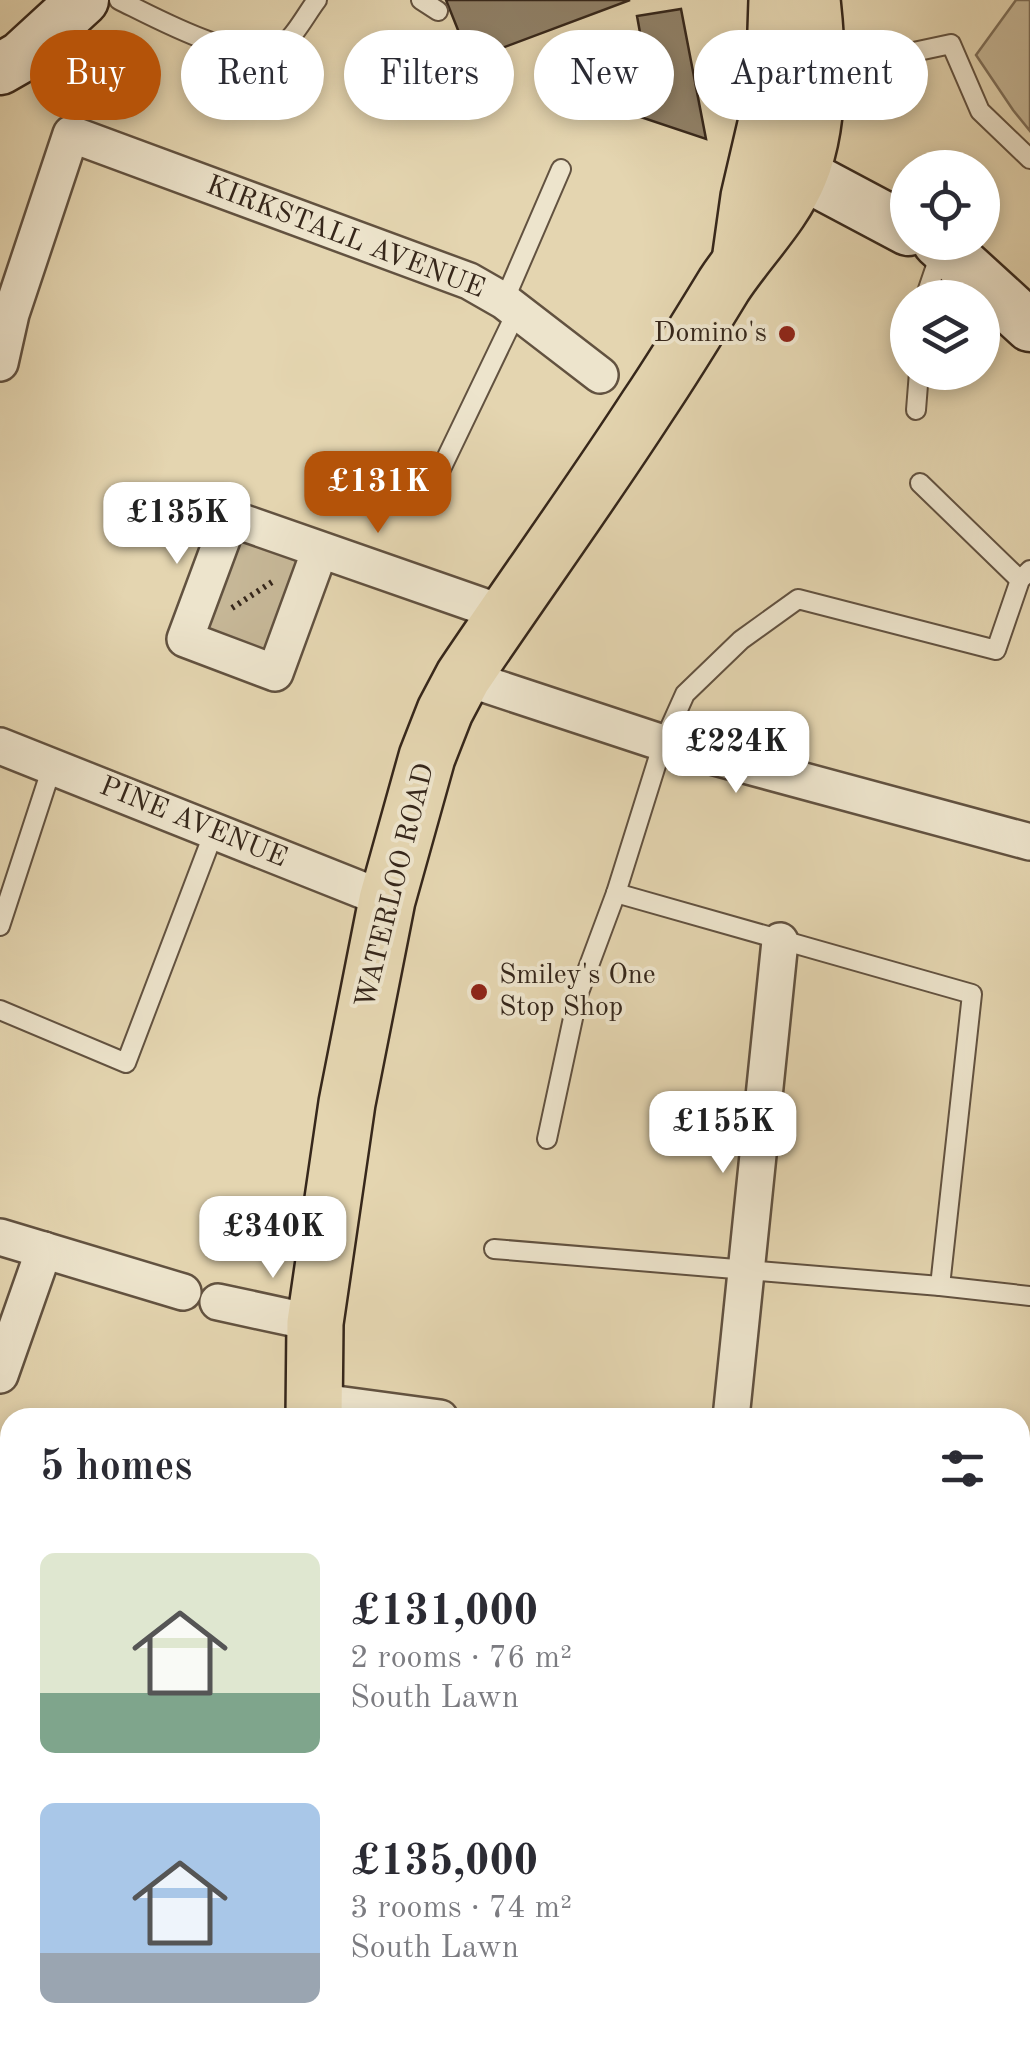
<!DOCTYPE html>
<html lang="en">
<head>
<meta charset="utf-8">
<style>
  body { margin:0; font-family:"Old Standard TT",serif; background:#f2f2f3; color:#2b2b33; height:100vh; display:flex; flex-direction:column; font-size:38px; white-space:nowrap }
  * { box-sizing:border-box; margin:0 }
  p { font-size:32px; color:#7c7c81 }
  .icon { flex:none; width:55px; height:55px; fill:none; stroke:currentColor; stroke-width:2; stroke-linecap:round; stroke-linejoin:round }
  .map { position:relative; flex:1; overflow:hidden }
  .side { position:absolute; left:0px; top:1408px; width:1030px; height:642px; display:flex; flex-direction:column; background:#fff; border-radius:30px 30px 0 0; box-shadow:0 5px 15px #0003 }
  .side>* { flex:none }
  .hud { position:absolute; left:30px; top:30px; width:970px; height:90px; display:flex; gap:20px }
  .fabs { position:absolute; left:890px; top:150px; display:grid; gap:20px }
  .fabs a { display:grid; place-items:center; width:110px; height:110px; border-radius:50%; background:#fff; box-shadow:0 5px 15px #0003; font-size:50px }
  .price { position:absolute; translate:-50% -85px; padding:0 22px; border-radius:20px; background:#fff; color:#222; font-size:32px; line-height:65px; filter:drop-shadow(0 2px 5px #0008) }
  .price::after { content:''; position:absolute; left:50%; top:60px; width:30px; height:22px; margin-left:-15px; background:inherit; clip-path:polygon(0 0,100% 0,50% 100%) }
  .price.on { background:#b45309; color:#fff }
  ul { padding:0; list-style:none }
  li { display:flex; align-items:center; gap:30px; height:250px; padding:0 40px }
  li span { display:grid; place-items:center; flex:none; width:280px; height:200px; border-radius:15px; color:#555 }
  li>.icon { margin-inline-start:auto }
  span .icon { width:120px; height:120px; fill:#fffc; stroke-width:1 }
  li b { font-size:42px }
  h2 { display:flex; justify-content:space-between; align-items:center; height:120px; padding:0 40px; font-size:42px }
  .chip { padding:0 35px; border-radius:45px; background:#fff; box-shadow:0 5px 15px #0003; font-size:35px; line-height:90px }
  .chip.on { background:#b45309; color:#fff }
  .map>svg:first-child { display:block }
  .green { fill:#c6b797; stroke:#7e6f59; stroke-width:2.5 }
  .building { fill:#908168; stroke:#36271b; stroke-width:2.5 }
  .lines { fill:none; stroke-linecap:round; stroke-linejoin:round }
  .lane-casing { stroke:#625240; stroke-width:22 }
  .street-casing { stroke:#625240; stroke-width:40 }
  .secondary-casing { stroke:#36271b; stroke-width:55 }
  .highway-casing { stroke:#36271b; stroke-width:60 }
  .path { stroke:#36271b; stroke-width:6; stroke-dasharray:2.5 5; stroke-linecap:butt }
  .lane { stroke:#ede4cc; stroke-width:18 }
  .street { stroke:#ede4cc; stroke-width:35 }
  .secondary { stroke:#ede4cc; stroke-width:50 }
  .highway { stroke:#e4d5b0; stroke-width:55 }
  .poi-dot { fill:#8f2418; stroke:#ede4cc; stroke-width:4 }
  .labels { text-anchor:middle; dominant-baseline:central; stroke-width:8; stroke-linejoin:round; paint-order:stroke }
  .street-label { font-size:28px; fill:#36271b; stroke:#ede4cc }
  .poi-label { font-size:28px; fill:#36271b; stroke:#ede4cc; text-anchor:end }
</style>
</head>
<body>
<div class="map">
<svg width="1030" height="2048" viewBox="0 0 1030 2048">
  <rect width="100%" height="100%" fill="#e4d5b0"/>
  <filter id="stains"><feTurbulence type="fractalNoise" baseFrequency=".002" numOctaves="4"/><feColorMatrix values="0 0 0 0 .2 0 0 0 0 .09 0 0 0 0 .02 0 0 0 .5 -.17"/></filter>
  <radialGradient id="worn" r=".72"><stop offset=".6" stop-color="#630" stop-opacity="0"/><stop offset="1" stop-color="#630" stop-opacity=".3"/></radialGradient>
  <!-- green -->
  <g class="green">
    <path d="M1016 0H1030V131L1013 110 976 55Z"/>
    <path d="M230 518 320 550 275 673 185 639Z"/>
  </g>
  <!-- building -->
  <g class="building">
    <path d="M446 0H630L470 60Z"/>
    <path d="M681 9 706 139 578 96 573 46 641 38 637 16Z"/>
  </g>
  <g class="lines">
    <defs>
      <g id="lane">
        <path d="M119 0C154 17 242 66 278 48 294 39 306 14 317 0"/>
        <path d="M421 0 438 11"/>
        <path d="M820 72 951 44 980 111 1030 159"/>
        <path d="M925 298 941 251"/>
        <path d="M504 301 561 169"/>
        <path d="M916 410 919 372"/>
        <path d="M442 467 517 311"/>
        <path d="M920 483 1020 580"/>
        <path d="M616 893 972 994 940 1286"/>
        <path d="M0 926 52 767"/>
        <path d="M0 1010 126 1063 214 832"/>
        <path d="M547 1139 578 995 616 893 663 743 685 694 741 640 798 599 996 650 1020 580 1030 570"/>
        <path d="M494 1249 940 1286 1030 1296"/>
        <path d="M1020 1671H1030"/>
        <path d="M6 1927 10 1915"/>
        <path d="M70 2048 71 2040"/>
      </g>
      <g id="street">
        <path d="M0 363 11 314 71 134 469 281 504 301 600 375"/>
        <path d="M320 550 275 673 185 639 230 518 505 614"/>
        <path d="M463 677 663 743 1030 842"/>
        <path d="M0 746 387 900"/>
        <path d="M0 1237 183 1292"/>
        <path d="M218 1302 315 1323"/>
        <path d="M0 1375 44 1250"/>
        <path d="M314 1401 440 1418"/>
        <path d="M731 1418 780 941"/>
        <path d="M1020 1473H1030"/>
        <path d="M678 2040 679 2048"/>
      </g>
      <g id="secondary">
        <path d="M0 69 21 57 83 0"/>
        <path d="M767 155 908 230"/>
        <path d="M938 242 1030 326"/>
      </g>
      <g id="highway">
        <path d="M741 254 749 197 774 90 777 0"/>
        <path d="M314 1418 315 1323 347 1103 387 900 427 757 445 711 463 677C524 586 588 498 647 407 674 367 699 326 724 285 749 247 783 215 800 173 821 122 818 53 812 0"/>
        <path d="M323 2040 325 2048"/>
      </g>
    </defs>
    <!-- lane casing -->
    <use href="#lane" class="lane-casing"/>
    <!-- street casing -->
    <use href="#street" class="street-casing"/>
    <!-- secondary casing -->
    <use href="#secondary" class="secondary-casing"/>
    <!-- highway casing -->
    <use href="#highway" class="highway-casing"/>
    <!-- path -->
    <path class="path" d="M232 608 272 582"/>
    <!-- lane -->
    <use href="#lane" class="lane"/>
    <!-- street -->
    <use href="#street" class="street"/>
    <!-- secondary -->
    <use href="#secondary" class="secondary"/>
    <!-- highway -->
    <use href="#highway" class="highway"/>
  </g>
  <!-- markers -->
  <g class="poi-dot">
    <circle cx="787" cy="334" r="10"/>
    <circle cx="479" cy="992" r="10"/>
  </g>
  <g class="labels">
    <!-- street labels -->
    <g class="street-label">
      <text transform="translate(345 238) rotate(21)">KIRKSTALL AVENUE</text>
      <text transform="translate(193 823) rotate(22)">PINE AVENUE</text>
      <text transform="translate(396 886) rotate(-76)">WATERLOO ROAD</text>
    </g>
    <!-- poi labels -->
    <g class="poi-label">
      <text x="767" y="334">Domino's</text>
      <text x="499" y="976" text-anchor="start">Smiley's One<tspan x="499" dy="32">Stop Shop</tspan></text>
    </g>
  </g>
  <rect width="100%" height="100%" filter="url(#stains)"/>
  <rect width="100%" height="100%" fill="url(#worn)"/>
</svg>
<div class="fabs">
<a><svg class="icon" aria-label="locate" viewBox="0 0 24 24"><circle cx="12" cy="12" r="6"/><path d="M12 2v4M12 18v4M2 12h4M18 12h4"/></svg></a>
<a><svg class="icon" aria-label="layers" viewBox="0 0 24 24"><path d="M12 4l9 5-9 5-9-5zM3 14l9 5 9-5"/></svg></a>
</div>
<b class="price on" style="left:378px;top:536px">£131K</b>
<b class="price" style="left:177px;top:567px">£135K</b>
<b class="price" style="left:736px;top:796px">£224K</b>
<b class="price" style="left:723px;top:1176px">£155K</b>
<b class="price" style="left:273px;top:1281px">£340K</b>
<div class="hud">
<a class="chip on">Buy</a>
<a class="chip">Rent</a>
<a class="chip">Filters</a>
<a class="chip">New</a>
<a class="chip">Apartment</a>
</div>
<section class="side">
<h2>5 homes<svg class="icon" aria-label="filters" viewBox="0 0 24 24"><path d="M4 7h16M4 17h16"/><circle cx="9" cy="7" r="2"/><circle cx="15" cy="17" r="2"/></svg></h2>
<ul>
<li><span style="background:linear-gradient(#dfe7d0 70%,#7fa58c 0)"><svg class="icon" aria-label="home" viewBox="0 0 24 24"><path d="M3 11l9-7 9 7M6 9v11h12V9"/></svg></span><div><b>£131,000</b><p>2 rooms · 76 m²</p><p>South Lawn</p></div></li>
<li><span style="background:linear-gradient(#a9c7e8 75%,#9aa5b1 0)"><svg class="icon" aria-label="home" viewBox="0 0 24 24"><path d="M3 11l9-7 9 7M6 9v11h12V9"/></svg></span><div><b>£135,000</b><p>3 rooms · 74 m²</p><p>South Lawn</p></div></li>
</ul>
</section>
</div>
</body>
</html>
